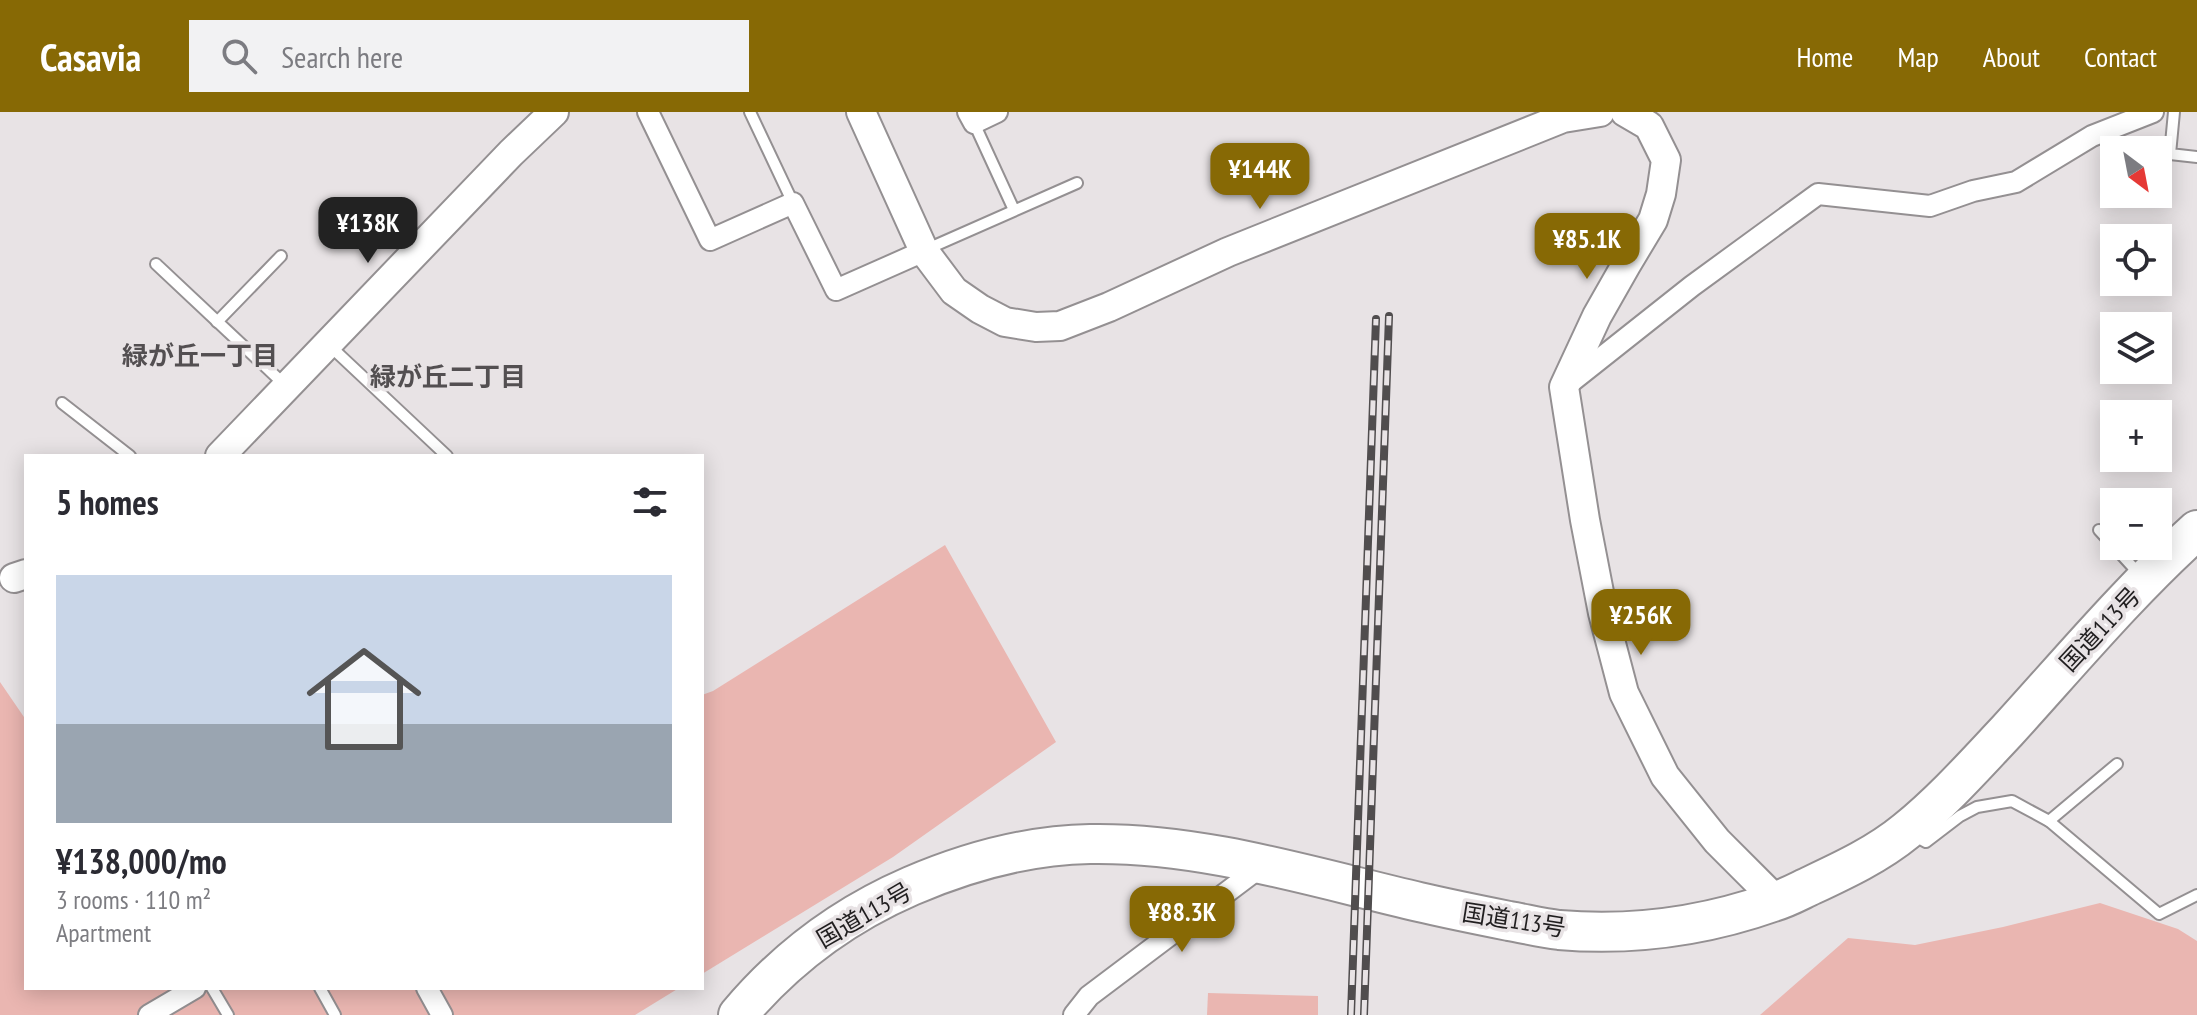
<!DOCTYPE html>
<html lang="en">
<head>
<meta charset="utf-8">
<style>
  body { margin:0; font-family:"PT Sans Narrow","Noto Sans JP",sans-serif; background:#f2f2f3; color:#2b2b33; height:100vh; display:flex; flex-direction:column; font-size:30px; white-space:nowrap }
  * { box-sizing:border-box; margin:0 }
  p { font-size:26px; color:#7c7c81 }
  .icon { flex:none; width:44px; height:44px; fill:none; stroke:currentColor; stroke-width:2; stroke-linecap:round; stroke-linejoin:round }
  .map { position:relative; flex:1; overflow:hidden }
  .details { position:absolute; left:24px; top:342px; width:680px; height:536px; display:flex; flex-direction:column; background:#fff; border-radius:0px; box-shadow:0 4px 20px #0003 }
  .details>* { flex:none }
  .needle { width:52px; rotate:148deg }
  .tools { position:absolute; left:2100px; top:24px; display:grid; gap:16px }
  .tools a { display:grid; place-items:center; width:72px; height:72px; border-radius:0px; background:#fff; box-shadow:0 4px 20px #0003; font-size:40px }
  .price { position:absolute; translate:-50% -68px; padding:0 18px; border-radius:16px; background:#876905; color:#fff; font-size:26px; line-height:52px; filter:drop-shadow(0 2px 4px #0008) }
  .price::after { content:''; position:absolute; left:50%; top:48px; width:24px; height:18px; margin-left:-12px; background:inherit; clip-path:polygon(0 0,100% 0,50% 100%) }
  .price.selected { background:#222; color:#fff }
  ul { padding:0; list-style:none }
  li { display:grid; align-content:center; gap:16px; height:424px; padding:0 32px }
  li span { display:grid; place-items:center; height:248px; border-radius:0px; color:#555 }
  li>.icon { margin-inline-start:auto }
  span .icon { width:144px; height:144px; fill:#fffc; stroke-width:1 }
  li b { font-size:34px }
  h2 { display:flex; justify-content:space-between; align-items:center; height:96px; padding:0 32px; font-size:34px }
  header { display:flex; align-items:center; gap:48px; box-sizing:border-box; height:112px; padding:0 40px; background:#876905; color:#fff }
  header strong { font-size:38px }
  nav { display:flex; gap:44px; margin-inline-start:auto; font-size:28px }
  .search { width:560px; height:72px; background:#f2f2f3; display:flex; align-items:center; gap:20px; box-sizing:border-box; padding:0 28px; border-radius:0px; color:#7c7c81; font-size:30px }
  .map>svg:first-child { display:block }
  .green { fill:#eab6b1 }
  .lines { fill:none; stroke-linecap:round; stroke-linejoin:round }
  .lane-casing { stroke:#949092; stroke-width:14 }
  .street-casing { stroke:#949092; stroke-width:24 }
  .secondary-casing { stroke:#949092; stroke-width:32 }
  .highway-casing { stroke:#949092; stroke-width:42 }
  .lane { stroke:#fff; stroke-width:10 }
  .street { stroke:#fff; stroke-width:20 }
  .secondary { stroke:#fff; stroke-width:28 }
  .highway { stroke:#fff; stroke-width:38 }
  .rail-casing { stroke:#504d4e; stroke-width:8 }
  .rail { stroke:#e8e3e5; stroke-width:5; stroke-dasharray:15; stroke-linecap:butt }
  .labels { text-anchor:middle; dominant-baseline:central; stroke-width:7; stroke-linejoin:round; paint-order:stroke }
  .street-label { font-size:24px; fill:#201e1f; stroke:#e8e3e5 }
  .neighbourhood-label { font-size:26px; font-weight:bold; fill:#534f51; stroke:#e8e3e5 }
</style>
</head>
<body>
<header>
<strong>Casavia</strong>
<div class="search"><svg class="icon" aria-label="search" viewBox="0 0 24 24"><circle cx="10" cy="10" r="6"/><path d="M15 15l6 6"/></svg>Search here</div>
<nav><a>Home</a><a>Map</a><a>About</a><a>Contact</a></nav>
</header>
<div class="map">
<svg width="2197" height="903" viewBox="0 0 2197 903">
  <rect width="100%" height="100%" fill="#e8e3e5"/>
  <!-- green -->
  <g class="green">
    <path d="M945 433 1056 630 893 745 702 862V583L713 579Z"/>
    <path d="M0 570 26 608V876H679L635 903H0Z"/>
    <path d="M2100 791 2178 817 2197 829V903H1760L1848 826 1915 833 2003 815Z"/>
    <path d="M1208 881 1318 884V903H1207Z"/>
  </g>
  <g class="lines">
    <defs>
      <g id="lane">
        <path d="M750 0 793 91"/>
        <path d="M2174 0 2170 42 2197 45"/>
        <path d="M974 11 1014 98"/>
        <path d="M925 138 1077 71"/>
        <path d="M156 152 286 274"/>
        <path d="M217 210 281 144"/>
        <path d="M329 233 447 344"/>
        <path d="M62 291 130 344"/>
        <path d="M2099 418 2141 464"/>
        <path d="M2049 709 2117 652"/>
        <path d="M1915 724 1926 730 1960 704 1977 695 2012 689 2049 709 2159 802 2197 783"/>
        <path d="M212 876 228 903"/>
        <path d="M320 876 335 903"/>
      </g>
      <g id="street">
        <path d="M648 0 710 128 793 91 836 178 924 139"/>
        <path d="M968 0 974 11 997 0"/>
        <path d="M1567 273 1692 174 1818 82 1930 94 1973 79 2016 70 2092 24 2153 0"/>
        <path d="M427 876 442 903"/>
        <path d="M149 903 195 876"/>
        <path d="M1074 903 1089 884 1263 753"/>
      </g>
      <g id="secondary">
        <path d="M861 0 924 139 954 179 980 197 1005 210 1036 215 1060 214 1109 195 1228 140 1563 6 1600 0"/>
        <path d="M1625 0 1649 14 1666 48 1661 82 1653 108 1626 153 1597 204 1564 275 1585 408 1603 501 1624 581 1665 664 1717 729 1777 789"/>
        <path d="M220 344 511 41 554 0"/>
        <path d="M14 466 26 462"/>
      </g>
      <path id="highway" d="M738 903C785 847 844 803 911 774 967 750 1029 733 1090 732 1201 730 1312 765 1419 790 1449 797 1479 803 1509 809 1526 812 1542 816 1559 818 1631 824 1705 814 1773 790 1787 786 1799 779 1812 773 1844 758 1878 742 1906 719 1943 689 1975 653 2007 619 2069 551 2129 479 2197 418"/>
    </defs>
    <!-- lane casing -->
    <use href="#lane" class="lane-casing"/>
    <!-- street casing -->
    <use href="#street" class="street-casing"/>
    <!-- secondary casing -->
    <use href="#secondary" class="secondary-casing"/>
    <!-- highway casing -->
    <use href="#highway" class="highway-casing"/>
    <!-- lane -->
    <use href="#lane" class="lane"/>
    <!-- street -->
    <use href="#street" class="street"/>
    <!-- secondary -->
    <use href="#secondary" class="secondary"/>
    <!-- highway -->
    <use href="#highway" class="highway"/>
    <defs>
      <g id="rail">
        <path d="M1351 903 1376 207"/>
        <path d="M1364 903 1389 204"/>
      </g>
    </defs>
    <!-- rail casing -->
    <use href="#rail" class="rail-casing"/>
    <!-- rail -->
    <use href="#rail" class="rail"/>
  </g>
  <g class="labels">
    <!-- street labels -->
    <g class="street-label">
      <text transform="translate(2100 517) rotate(-47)">国道113号</text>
      <text transform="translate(864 803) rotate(-30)">国道113号</text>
      <text transform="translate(1514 808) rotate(9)">国道113号</text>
    </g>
    <!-- neighbourhood labels -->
    <g class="neighbourhood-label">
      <text x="200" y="243">緑が丘一丁目</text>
      <text x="448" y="264">緑が丘二丁目</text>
    </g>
  </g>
</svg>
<div class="tools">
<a><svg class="needle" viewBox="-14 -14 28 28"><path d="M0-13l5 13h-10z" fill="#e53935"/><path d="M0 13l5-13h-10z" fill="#7c7c81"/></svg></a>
<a><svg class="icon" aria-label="locate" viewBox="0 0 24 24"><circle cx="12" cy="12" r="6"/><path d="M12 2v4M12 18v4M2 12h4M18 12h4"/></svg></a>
<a><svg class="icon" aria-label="layers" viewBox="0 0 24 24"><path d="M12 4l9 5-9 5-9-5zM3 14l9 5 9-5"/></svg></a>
<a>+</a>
<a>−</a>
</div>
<b class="price" style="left:1260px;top:99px">¥144K</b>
<b class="price selected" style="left:368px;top:153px">¥138K</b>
<b class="price" style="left:1587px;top:169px">¥85.1K</b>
<b class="price" style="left:1641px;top:545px">¥256K</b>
<b class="price" style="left:1182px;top:842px">¥88.3K</b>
<section class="details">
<h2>5 homes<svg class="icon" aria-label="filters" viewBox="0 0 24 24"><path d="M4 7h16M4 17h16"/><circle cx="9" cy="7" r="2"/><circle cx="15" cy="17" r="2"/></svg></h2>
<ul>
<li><span style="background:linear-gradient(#c9d6e8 60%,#9aa5b1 0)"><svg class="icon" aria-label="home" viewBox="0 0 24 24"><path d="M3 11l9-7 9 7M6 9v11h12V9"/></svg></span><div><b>¥138,000/mo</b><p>3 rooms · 110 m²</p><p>Apartment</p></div></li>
</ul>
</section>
</div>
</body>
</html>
